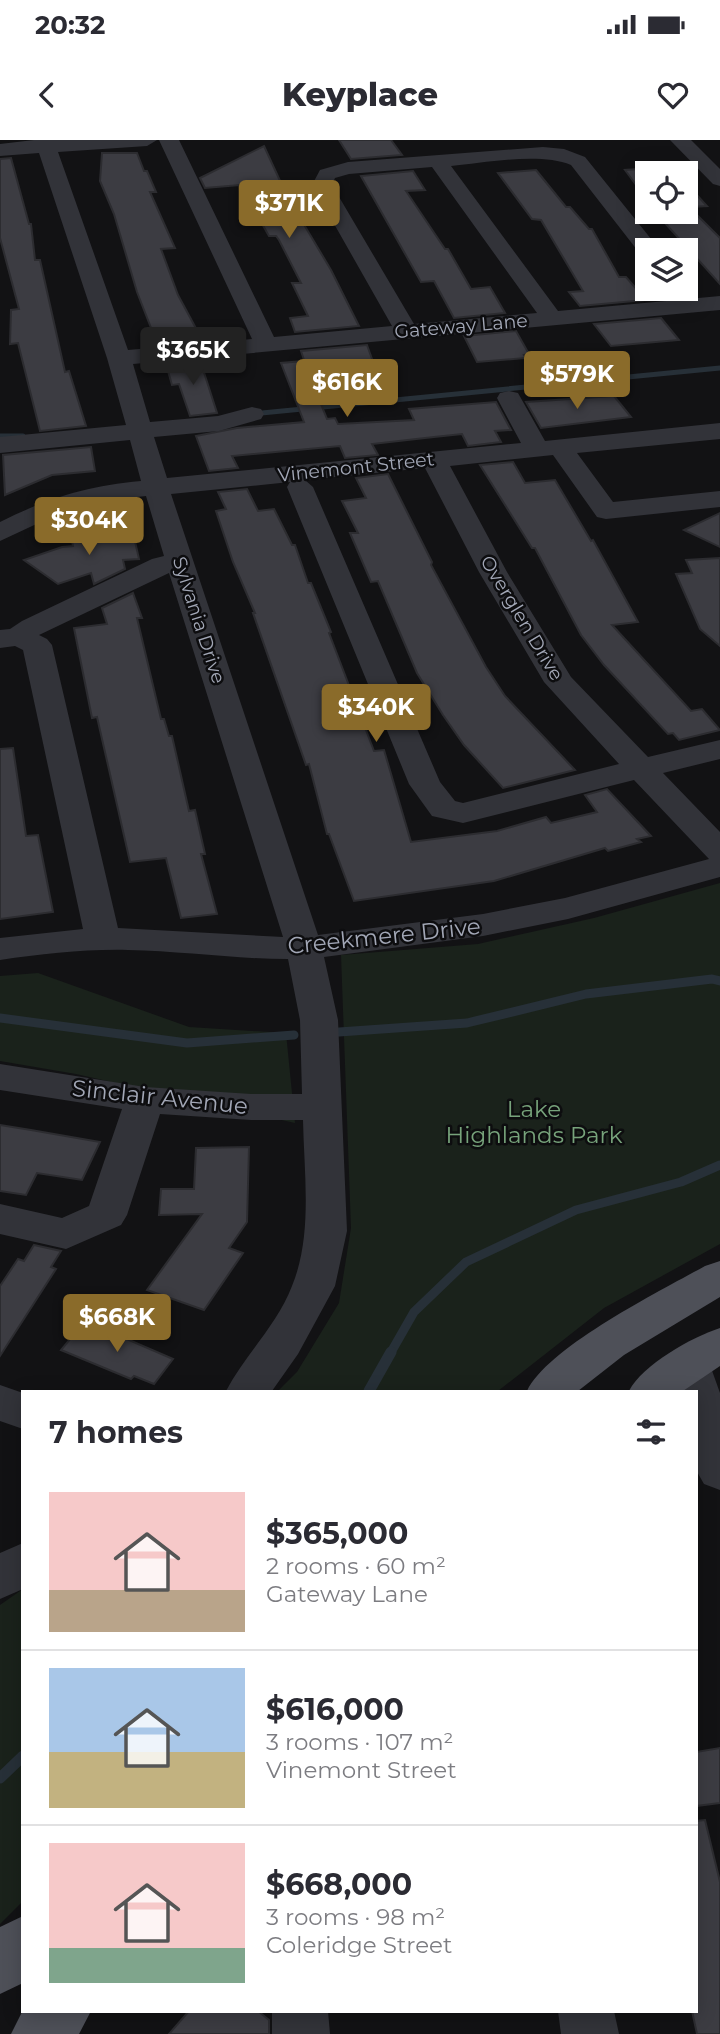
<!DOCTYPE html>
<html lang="en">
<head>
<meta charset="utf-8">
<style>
  body { margin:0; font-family:Montserrat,sans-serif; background:#f2f2f3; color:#2b2b33; height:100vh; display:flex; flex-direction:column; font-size:26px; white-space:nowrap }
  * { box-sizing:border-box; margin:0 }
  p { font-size:23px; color:#7c7c81 }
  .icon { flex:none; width:38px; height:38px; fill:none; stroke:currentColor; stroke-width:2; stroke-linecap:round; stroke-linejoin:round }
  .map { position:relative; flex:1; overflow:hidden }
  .panel { position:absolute; left:21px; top:1250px; width:677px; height:623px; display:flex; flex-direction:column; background:#fff; border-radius:0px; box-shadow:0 4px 18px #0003 }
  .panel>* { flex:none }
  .tools { position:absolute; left:635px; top:21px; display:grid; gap:14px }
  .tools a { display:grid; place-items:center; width:63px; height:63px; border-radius:0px; background:#fff; box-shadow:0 4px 18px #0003; font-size:35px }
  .price { position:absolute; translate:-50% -60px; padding:0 16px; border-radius:7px; background:#8a6b2a; color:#fff; font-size:23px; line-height:46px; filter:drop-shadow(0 2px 4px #0008) }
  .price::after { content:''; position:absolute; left:50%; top:42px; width:21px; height:16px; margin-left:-10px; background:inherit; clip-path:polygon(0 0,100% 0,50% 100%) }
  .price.active { background:#222; color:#fff }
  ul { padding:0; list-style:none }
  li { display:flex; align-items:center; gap:21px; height:175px; padding:0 28px }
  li+li { border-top:2px solid #e1e1e2 }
  li span { display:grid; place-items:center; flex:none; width:196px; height:140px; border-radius:0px; color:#555 }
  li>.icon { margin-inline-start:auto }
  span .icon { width:84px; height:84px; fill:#fffc; stroke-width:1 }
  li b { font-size:30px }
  h2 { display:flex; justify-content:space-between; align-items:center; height:84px; padding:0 28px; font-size:30px }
  .status { display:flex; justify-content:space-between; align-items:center; height:49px; padding:0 35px; background:#fff; direction:ltr }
  .status svg { height:19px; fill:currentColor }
  header { display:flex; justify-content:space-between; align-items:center; height:91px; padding:0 28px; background:#fff; font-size:32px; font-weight:800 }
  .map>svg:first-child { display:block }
  .green { fill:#1a221b }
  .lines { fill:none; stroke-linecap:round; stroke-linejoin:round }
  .stream-far2 { stroke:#273038; stroke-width:5 }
  .stream-far1 { stroke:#273038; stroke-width:9 }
  .stream { stroke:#273038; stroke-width:11 }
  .building { fill:#3c3c42; stroke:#2c2c30; stroke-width:2 }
  .minor { fill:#323339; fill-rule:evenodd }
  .major { fill:#4e5058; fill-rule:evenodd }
  .labels { text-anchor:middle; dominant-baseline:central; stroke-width:5; stroke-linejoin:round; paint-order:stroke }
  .far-street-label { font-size:19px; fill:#a2a7b6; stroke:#0d0d0f }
  .street-label { font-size:23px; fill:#a2a7b6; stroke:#0d0d0f }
  .park-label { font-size:23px; fill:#77a37b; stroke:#0d0d0f }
</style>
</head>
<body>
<div class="status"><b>20:32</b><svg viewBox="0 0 49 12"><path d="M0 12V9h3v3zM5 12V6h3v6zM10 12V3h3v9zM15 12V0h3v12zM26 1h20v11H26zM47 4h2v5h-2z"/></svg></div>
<header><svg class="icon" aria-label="back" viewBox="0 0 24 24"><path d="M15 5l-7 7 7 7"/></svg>Keyplace<svg class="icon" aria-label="heart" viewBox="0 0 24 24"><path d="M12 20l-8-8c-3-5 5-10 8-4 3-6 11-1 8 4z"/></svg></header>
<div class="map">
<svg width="720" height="1894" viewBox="0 0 720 1894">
  <rect width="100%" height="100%" fill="#121214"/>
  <!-- green -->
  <g class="green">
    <path d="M720 743V1104L604 1168 498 1251H278L297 1232 339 1163 351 1088 341 815 478 804 594 778Z"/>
    <path d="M38 833 189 887 286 893 295 983 76 934 0 921V836Z"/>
    <path d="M23 1449V1761L0 1784V1465Z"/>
  </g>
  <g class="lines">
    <!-- stream-far2 -->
    <g class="stream-far2">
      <path d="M252 274 720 228"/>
      <path d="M0 296H23"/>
    </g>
    <!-- stream-far1 -->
    <g class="stream-far1">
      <path d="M0 878 187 903 294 895"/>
      <path d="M339 892 467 883 586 854 712 839 720 841"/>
      <path d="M390 1214 414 1172 466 1122 576 1070 681 1042 720 1025"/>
    </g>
    <!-- stream -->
    <g class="stream">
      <path d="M369 1251 391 1212"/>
      <path d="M0 1638 23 1616"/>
    </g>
  </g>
  <!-- building -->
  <g class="building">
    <path d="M339 0H391L402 15 351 19Z"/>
    <path d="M264 6 287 56 331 130 359 186 295 192 290 178 308 176 292 143H301L279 100 276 96H269L240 45 205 48 200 38Z"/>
    <path d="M102 13H137L144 31H147L156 52H150L175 108 161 109 178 155 199 194 191 195 194 202 160 205 158 198H155L137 152 114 74 100 41Z"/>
    <path d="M11 18 29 84H31L35 120H40L65 232 69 231 86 286 40 291 18 203 10 204 11 170 19 169 0 98V19Z"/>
    <path d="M671 27 677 33H648V61L625 30Z"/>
    <path d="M536 30 566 67H570L589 89H592L619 137H626L646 160 580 166 569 152 583 151 541 80 532 79 498 33Z"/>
    <path d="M413 31 425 50 406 51 445 109H448L471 149 490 147 505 173 454 178 434 141 421 142 361 36Z"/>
    <path d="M686 43 707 66 689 67 720 98V144L655 72H686Z"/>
    <path d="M661 178 679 200 611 206 594 184Z"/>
    <path d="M516 191 529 214 524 215 526 218 477 222 464 196Z"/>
    <path d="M367 205 376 230 309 235 327 279 335 278 338 284 414 280 409 269 496 262 511 290 495 291 501 302 468 306 462 294 434 297 372 304 378 315 345 318 340 306 232 316 238 328 209 331 196 296 237 288 304 282 281 223 303 221 308 232 301 211Z"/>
    <path d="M200 220 217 273 190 276 179 244 172 245 166 224Z"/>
    <path d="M614 256 631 277 541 288 526 262Z"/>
    <path d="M91 307 95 331 52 335 5 355 3 315Z"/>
    <path d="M513 322 525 343 555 340 591 401 593 400 638 482 612 485 691 571 702 569 720 590 679 600 673 593 668 594 604 525 581 495 535 408H532L480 325Z"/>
    <path d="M388 334 432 422 431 425 486 527 505 556 575 630 503 648 464 605 443 575 417 533 378 441 371 442 350 393H358L342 361 366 358 356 338Z"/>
    <path d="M247 349 258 371 274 369 292 405H295L308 443H311L331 492 329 493 374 611 384 610 411 702 497 691 546 677 551 683 597 672 585 655 607 649 651 696 637 699 641 702 608 711 605 708 494 741 354 761 329 694H327L309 624 306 625 253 473H255L233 422 216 371 226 369 218 352Z"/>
    <path d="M720 373V407L684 390Z"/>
    <path d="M132 388 139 419 123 420 125 429 94 444 91 433 58 444 24 420 62 407 73 406 72 401 102 398 101 390Z"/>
    <path d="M720 418V506L700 489 676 434 692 433 686 420Z"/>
    <path d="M133 453 142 478H137L161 579H164L169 596H172L189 671 195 670 205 714H201L217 774 181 778 166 718 130 722 97 577 92 578 74 488 107 484 102 468Z"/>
    <path d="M13 608 26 696 38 695 53 772 0 779V609Z"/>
    <path d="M0 985 31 990 100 1002 82 1040 37 1033 26 1055 0 1051Z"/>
    <path d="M249 1007 247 1082 229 1108 243 1113 204 1170 147 1150 202 1074 159 1075 161 1049H194L196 1008Z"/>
    <path d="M34 1105 61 1111 51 1127 56 1129 0 1216V1146L18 1119 24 1121Z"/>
    <path d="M85 1181 173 1219 154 1244 134 1236 131 1239 61 1210Z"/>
    <path d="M720 1608V1663L696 1666V1612Z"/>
    <path d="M705 1680 720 1742V1894H697L692 1871H696V1681Z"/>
    <path d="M189 1871H258L269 1880V1894H169Z"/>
  </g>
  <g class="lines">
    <!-- minor -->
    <g class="minor">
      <path d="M34 0H157L147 6 58 12 128 210 252 199 159 0H179L274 197 392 186 312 45 320 30 348 22 543 7 564 9 585 17 660 110H648V116L641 115 571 25C539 12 485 23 451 26L558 171 720 156V170L133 224 150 282 218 276 252 267 261 269 264 274 261 279 219 291 154 297 167 338 521 303 497 258 500 253 509 251 518 253 545 301 720 283V299L577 313 613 362 720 351V367L606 379 597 377 553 315 450 326 507 432 571 537 648 617 720 600V619L663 633 720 692V737L568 779 483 796 324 817 338 880 347 1091 335 1146 298 1214 272 1251H226C245 1215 277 1185 292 1146 313 1095 304 1034 303 980H251L160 974 127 1075 121 1085 66 1109 0 1094V1064L62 1078 89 1066 122 969 0 950V924L145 947 251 954H302L300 880 288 819C235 819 182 811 128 810 85 809 43 814 0 820V798L83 789 23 510 15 506 0 508V490L10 489 22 481 152 419 164 416 146 356 101 361 60 373 0 401V382C48 358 87 346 141 341L130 300 0 313V297L126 285 107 218 39 13 0 16V4ZM432 27 537 173 414 184 332 45 335 38 349 34ZM425 328 479 432 544 542 619 624 463 663 455 661 440 642 313 347 305 340ZM290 342 287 347 409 644 432 676 463 683 634 640 709 719 565 758 483 774 318 795 171 354ZM169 433 283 797 118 788 52 505 47 499 39 495Z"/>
      <path d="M670 0H691L720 29V46L713 44Z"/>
      <path d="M689 1206 705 1211 720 1253V1350L704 1344 696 1330V1251H675L667 1223 673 1211Z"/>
      <path d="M0 1245 23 1253V1289L0 1281Z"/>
      <path d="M23 1403V1449L0 1459V1413Z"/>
      <path d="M272 1871H328L330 1894H272Z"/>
      <path d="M558 1871H614L619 1894H561Z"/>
    </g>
    <!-- major -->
    <g class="major">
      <path d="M720 1121V1157L624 1215 578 1251H527C548 1207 660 1151 705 1126Z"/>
      <path d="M720 1188V1226L683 1251H629C642 1225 692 1197 720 1188Z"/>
      <path d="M23 1776V1843L0 1854V1787Z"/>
      <path d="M23 1870V1871H91L79 1894H11Z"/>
    </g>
  </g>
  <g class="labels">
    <!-- far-street labels -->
    <g class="far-street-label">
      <text transform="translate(461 186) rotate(-5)">Gateway Lane</text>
      <text transform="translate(356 327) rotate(-6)">Vinemont Street</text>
      <text transform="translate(522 478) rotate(59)">Overglen Drive</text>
      <text transform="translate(199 480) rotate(72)">Sylvania Drive</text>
    </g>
    <!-- street labels -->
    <g class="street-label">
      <text transform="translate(384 796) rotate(-6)">Creekmere Drive</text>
      <text transform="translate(160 957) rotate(6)">Sinclair Avenue</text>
    </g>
    <!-- park labels -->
    <g class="park-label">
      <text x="534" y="969">Lake<tspan x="534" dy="26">Highlands Park</tspan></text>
    </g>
  </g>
</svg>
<div class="tools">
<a><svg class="icon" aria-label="locate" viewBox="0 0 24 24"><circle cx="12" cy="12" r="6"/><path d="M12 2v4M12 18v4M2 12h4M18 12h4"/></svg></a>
<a><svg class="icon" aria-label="layers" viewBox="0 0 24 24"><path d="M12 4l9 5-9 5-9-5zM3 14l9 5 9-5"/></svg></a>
</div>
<b class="price" style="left:289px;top:100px">$371K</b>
<b class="price active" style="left:193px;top:247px">$365K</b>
<b class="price" style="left:577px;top:271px">$579K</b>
<b class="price" style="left:347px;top:279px">$616K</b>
<b class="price" style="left:89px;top:417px">$304K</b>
<b class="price" style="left:376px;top:604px">$340K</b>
<b class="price" style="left:117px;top:1214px">$668K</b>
<section class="panel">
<h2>7 homes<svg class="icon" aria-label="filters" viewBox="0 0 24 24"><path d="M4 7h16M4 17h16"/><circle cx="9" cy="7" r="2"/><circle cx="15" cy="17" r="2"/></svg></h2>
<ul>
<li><span style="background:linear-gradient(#f6c9c9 70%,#b9a48a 0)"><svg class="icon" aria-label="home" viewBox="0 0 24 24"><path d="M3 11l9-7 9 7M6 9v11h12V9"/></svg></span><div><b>$365,000</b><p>2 rooms · 60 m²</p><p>Gateway Lane</p></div></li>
<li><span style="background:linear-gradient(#a9c7e8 60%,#c2b280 0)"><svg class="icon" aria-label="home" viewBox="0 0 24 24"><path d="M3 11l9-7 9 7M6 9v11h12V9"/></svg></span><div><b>$616,000</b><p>3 rooms · 107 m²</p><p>Vinemont Street</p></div></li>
<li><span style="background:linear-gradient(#f6c9c9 75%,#7fa58c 0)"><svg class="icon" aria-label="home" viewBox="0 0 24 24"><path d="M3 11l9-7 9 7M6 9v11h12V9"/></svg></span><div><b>$668,000</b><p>3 rooms · 98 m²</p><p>Coleridge Street</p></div></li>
</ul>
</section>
</div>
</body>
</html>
